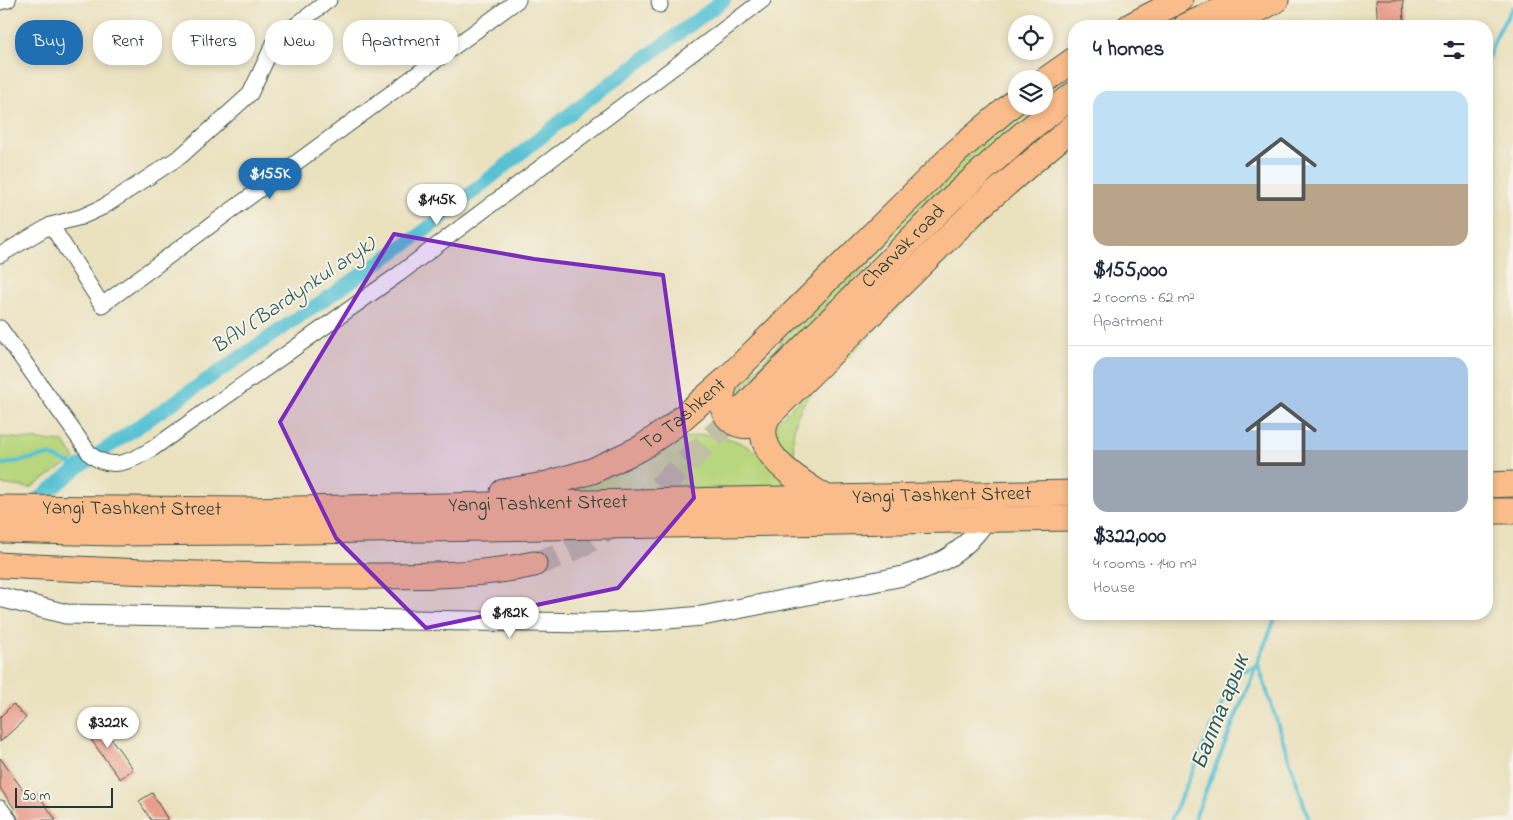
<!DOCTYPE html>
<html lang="en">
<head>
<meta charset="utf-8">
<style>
  body { margin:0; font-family:"Indie Flower",sans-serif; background:#f2f2f3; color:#1f2937; height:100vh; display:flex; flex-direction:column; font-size:19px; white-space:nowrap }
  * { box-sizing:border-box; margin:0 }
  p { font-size:16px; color:#747a83 }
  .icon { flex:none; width:28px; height:28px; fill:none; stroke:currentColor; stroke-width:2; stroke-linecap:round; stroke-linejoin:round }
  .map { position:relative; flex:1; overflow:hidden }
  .details { position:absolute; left:1068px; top:20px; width:425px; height:600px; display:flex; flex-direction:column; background:#fff; border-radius:20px; box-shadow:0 2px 8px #0003 }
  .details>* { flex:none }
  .banner { position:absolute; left:15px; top:20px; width:475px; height:45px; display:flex; gap:10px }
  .controls { position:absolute; left:1008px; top:15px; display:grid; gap:10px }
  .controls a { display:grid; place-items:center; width:45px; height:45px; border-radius:50%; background:#fff; box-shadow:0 2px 8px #0003; font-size:25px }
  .scale { position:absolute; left:15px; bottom:12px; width:98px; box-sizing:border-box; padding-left:5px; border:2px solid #1f3d34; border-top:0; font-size:14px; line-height:18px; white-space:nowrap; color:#1f3d34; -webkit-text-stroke:4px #f7f3e8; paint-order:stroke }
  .price { position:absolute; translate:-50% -42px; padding:0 11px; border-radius:18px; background:#fff; color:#222; font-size:16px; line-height:32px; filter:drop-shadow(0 1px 2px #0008) }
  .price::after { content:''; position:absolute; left:50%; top:30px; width:15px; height:11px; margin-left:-8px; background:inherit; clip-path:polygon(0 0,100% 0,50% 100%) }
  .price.selected { background:#1f6fb2; color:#fff }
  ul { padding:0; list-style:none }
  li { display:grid; align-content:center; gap:10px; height:265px; padding:0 25px }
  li+li { border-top:1px solid #e0e1e3 }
  li span { display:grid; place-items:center; height:155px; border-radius:15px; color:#555 }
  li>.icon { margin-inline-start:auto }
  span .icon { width:90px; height:90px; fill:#fffc; stroke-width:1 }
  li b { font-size:21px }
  h2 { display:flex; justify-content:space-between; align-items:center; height:60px; padding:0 25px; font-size:21px }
  .chip { padding:0 18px; border-radius:20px; background:#fff; box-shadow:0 2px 8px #0003; font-size:18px; line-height:45px }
  .chip.selected { background:#1f6fb2; color:#fff }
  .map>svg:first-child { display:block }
  .green { fill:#b8d67d; stroke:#6c8a58 }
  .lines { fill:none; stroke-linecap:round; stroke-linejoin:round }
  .stream { stroke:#58c2d4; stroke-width:4 }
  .canal { stroke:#58c2d4; stroke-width:14 }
  .building { fill:#e89c8c }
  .trunk-tunnel { stroke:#c1c0a3; stroke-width:25; stroke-dasharray:25 12; stroke-linecap:butt }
  .minor-casing { stroke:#3d5649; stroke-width:17 }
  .tertiary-casing { stroke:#3d5649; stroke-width:21 }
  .trunk-casing { stroke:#3d5649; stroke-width:27 }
  .minor { stroke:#fff; stroke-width:15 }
  .tertiary { stroke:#fff; stroke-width:19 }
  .trunk { stroke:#f9bc8a; stroke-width:25 }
  .marked { fill:#7b2cbf; fill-opacity:0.2; stroke:#7b2cbf; stroke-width:4; stroke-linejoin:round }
  .labels { text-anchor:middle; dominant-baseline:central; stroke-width:4; stroke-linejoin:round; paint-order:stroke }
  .street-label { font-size:20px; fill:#1f3d34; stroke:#f7f3e8 }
  .water-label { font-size:21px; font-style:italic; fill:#2d5e5c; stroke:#f7f3e8 }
</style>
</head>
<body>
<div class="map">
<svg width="1513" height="820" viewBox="0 0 1513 820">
  <rect width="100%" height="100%" fill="#f7f3e8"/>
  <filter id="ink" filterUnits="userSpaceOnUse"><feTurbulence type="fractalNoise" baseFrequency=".02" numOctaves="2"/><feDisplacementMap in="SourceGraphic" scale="10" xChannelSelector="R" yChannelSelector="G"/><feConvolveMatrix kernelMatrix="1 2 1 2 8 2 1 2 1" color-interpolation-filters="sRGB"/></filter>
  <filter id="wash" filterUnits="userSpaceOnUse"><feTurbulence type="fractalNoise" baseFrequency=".0096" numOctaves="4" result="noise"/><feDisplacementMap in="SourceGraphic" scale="20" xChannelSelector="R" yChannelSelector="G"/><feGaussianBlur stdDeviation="1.12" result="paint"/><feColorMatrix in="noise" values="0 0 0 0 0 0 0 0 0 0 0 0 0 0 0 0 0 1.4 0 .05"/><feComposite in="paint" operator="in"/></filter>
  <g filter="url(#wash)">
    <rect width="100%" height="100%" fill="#eae1bf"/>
    <!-- green -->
    <g class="green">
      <path d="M1025 106H1043L944 191 733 399 732 396 823 296 939 181Z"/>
      <path d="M1022 184 808 397C794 416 789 440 797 463L769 439V430L978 220Z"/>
      <path d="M700 435C744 434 763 457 793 486L554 493 675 440Z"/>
      <path d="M0 437 64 442 75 459 30 488 0 484Z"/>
    </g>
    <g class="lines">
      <!-- stream -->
      <g class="stream">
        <path d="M1486 63 1498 32 1513 7"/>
        <path d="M0 465 49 455 79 467"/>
        <path d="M1258 664 1309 820"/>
        <path d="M1171 820 1235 675 1258 664"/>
        <path d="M1194 820 1277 614"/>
      </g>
      <!-- canal -->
      <path class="canal" d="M28 507 79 467 419 235 581 105 724 0"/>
    </g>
    <g id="blocks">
      <!-- building -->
      <g class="building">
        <path d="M1376 0H1403L1404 26H1378Z"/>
        <path d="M13 704 26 718 0 742V717Z"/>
        <path d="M97 719 133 769 120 779 83 729Z"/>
        <path d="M0 758 29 798 37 793 56 820H19L13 810 15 809 0 788Z"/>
        <path d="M152 793 168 820H151L139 801Z"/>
      </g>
    </g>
  </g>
  <g filter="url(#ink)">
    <use href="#blocks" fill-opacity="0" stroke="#3d5649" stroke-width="1"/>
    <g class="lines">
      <!-- trunk-tunnel -->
      <path class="trunk-tunnel" d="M534 564C618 540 680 467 742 409"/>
      <defs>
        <g id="minor">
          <path d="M659 0 660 5"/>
          <path d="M0 2 8 0"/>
          <path d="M51 225 102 305 518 0"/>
          <path d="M0 255 51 225 81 217 103 207 181 156 250 94 275 41 329 0"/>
          <path d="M0 328 90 454C111 472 132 461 152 449L399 274 763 0"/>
          <path d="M0 808 9 820"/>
        </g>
        <path id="tertiary" d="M0 597 66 614 588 623 645 621 702 616 903 576C941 564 963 554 986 520"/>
        <g id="trunk">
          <path d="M1130 26 1180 0"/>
          <path d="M1186 26 1243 0"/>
          <path d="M1228 26 1276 0"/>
          <path d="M1044 81 1074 60"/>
          <path d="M728 378C711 406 732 439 764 420L978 208 1074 126"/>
          <path id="s1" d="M742 409 951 199 1023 134 1074 94"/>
          <path d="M768 416C748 452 800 481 825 497"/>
          <path d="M1486 485 1513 484"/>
          <path id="s2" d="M503 492 544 485 592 471 641 448 673 426 728 378 956 152 1016 101"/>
          <path id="s3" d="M0 508 247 510 1074 493"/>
          <path d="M1486 511H1513"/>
          <path d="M0 530 112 533 246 532 1074 518"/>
          <path d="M0 565C118 571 235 577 352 576 413 576 474 577 534 564"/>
        </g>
      </defs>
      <!-- minor casing -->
      <use href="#minor" class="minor-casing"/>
      <!-- tertiary casing -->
      <use href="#tertiary" class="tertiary-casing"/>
      <!-- trunk casing -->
      <use href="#trunk" class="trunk-casing"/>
      <!-- minor -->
      <use href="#minor" class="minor"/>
      <!-- tertiary -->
      <use href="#tertiary" class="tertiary"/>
      <!-- trunk -->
      <use href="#trunk" class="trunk"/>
    </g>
  </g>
  <!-- marked area -->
  <path class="marked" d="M394 234 534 259 663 275 694 498 618 588 426 628 336 538 280 422Z"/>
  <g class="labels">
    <!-- street labels -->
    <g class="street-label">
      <text stroke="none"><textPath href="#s1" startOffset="229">Charvak road</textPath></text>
      <text stroke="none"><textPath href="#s2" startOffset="200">To Tashkent</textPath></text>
      <text stroke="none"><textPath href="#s3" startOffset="942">Yangi Tashkent Street</textPath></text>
      <text stroke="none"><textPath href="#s3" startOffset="538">Yangi Tashkent Street</textPath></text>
      <text stroke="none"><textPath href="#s3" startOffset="132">Yangi Tashkent Street</textPath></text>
    </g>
    <!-- water labels -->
    <g class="water-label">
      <text transform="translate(294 296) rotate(-34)">BAV (Bardynkul aryk)</text>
      <text transform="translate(1222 711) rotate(-68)">Балта арык</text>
    </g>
  </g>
</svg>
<div class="controls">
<a><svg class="icon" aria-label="locate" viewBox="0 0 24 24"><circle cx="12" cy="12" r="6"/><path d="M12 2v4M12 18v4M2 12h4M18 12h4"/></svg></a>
<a><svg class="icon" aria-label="layers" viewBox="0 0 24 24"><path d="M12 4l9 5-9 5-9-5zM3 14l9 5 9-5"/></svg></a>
</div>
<div class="scale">50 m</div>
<b class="price selected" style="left:270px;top:200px">$155K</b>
<b class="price" style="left:437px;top:226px">$145K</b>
<b class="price" style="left:510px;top:639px">$182K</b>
<b class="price" style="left:108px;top:749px">$322K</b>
<div class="banner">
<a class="chip selected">Buy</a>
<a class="chip">Rent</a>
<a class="chip">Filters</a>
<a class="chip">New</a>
<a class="chip">Apartment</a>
</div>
<section class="details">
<h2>4 homes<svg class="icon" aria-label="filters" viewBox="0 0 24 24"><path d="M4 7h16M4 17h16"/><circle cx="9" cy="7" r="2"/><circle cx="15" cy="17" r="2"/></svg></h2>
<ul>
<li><span style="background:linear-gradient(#bfe0f5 60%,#b9a48a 0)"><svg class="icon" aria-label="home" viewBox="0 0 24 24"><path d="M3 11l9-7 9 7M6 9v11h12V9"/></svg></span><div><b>$155,000</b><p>2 rooms · 62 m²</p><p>Apartment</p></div></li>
<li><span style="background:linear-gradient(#a9c7e8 60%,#9aa5b1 0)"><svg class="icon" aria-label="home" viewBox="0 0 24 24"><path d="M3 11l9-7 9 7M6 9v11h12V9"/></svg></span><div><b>$322,000</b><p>4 rooms · 140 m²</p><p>House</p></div></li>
</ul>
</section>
</div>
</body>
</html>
